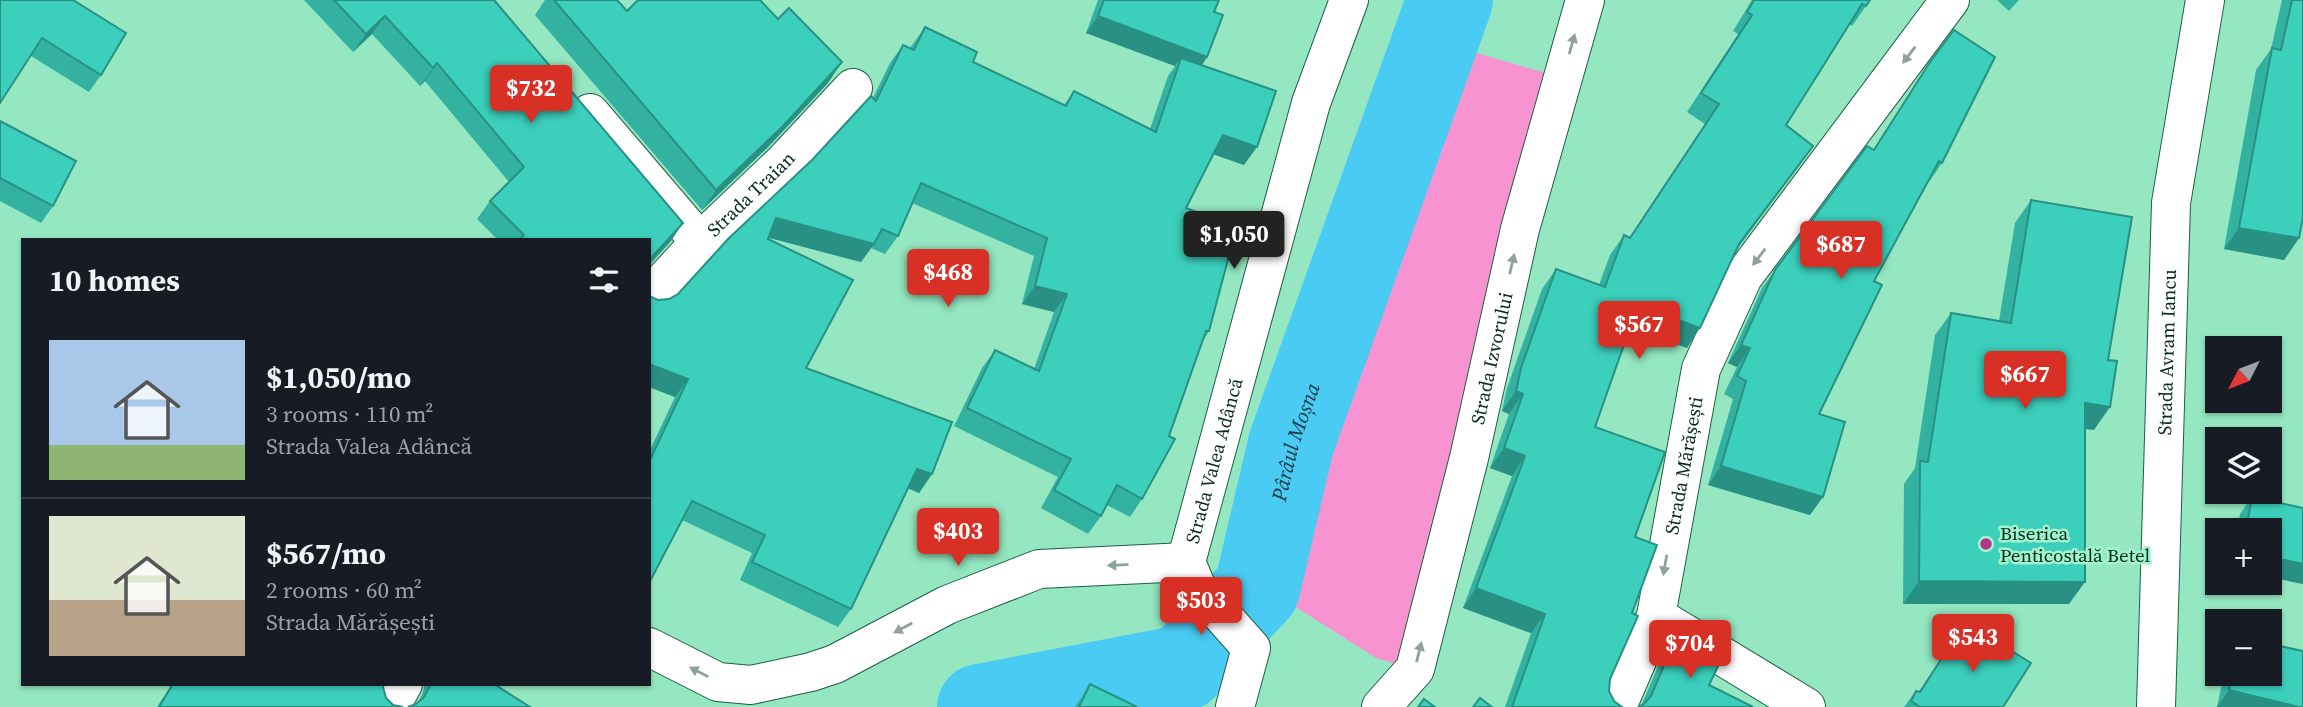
<!DOCTYPE html>
<html lang="en">
<head>
<meta charset="utf-8">
<style>
  body { margin:0; font-family:"Source Serif 4",serif; background:#20242c; color:#f1f3f6; height:100vh; display:flex; flex-direction:column; font-size:26px; white-space:nowrap }
  * { box-sizing:border-box; margin:0 }
  p { font-size:23px; color:#9ea1a6 }
  .icon { flex:none; width:38px; height:38px; fill:none; stroke:currentColor; stroke-width:2; stroke-linecap:round; stroke-linejoin:round }
  .map { position:relative; flex:1; overflow:hidden }
  .panel { position:absolute; left:21px; top:238px; width:630px; height:448px; display:flex; flex-direction:column; background:#171b24; border-radius:0px; box-shadow:0 2px 5px #0004 }
  .panel>* { flex:none }
  .needle { width:46px; rotate:228deg }
  .buttons { position:absolute; left:2205px; top:336px; display:grid; gap:14px }
  .buttons a { display:grid; place-items:center; width:77px; height:77px; border-radius:0px; background:#171b24; box-shadow:0 2px 5px #0004; font-size:35px }
  .price { position:absolute; translate:-50% -60px; padding:0 16px; border-radius:7px; background:#d93025; color:#fff; font-size:23px; line-height:46px; filter:drop-shadow(0 2px 4px #0008) }
  .price::after { content:''; position:absolute; left:50%; top:42px; width:21px; height:16px; margin-left:-10px; background:inherit; clip-path:polygon(0 0,100% 0,50% 100%) }
  .price.active { background:#222; color:#fff }
  ul { padding:0; list-style:none }
  li { display:flex; align-items:center; gap:21px; height:175px; padding:0 28px }
  li+li { border-top:2px solid #363941 }
  li span { display:grid; place-items:center; flex:none; width:196px; height:140px; border-radius:0px; color:#555 }
  li>.icon { margin-inline-start:auto }
  span .icon { width:84px; height:84px; fill:#fffc; stroke-width:1 }
  li b { font-size:30px }
  h2 { display:flex; justify-content:space-between; align-items:center; height:84px; padding:0 28px; font-size:30px }
  .map>svg:first-child { display:block }
  .green { fill:#f893d2 }
  .lines { fill:none; stroke-linecap:round; stroke-linejoin:round }
  .river { stroke:#4acbf4; stroke-width:86 }
  .street-casing { stroke:#1d5e44; stroke-width:40 }
  .secondary-casing { stroke:#1d5e44; stroke-width:40 }
  .street { stroke:#fff; stroke-width:38 }
  .secondary { stroke:#fff; stroke-width:38 }
  .wall { fill:#33b2a2 }
  .shaded-wall { fill:#299184 }
  .building { fill:#3bcfbc; stroke:#299184; stroke-width:2 }
  .oneway { fill:#90a09a }
  .poi-dot { fill:#af3689; stroke:#a1f5cc; stroke-width:2.5 }
  .labels { text-anchor:middle; dominant-baseline:central; stroke-width:5; stroke-linejoin:round; paint-order:stroke }
  .street-label { font-size:19px; fill:#082c1e; stroke:#a1f5cc }
  .poi-label { font-size:19px; fill:#082c1e; stroke:#a1f5cc; text-anchor:start }
  .water-label { font-size:21px; font-style:italic; fill:#203b45; stroke:#a1f5cc }
</style>
</head>
<body>
<div class="map">
<svg width="2303" height="707" viewBox="0 0 2303 707">
  <rect width="100%" height="100%" fill="#94e7c0"/>
  <!-- green -->
  <path class="green" d="M1459 48 1563 78 1415 669 1376 658 1283 599 1309 427Z"/>
  <g class="lines">
    <!-- river -->
    <path class="river" id="s1" d="M980 707 1183 668 1257 589 1291 444 1450 0"/>
    <defs>
      <g id="street">
        <path d="M590 113 700 242"/>
        <path id="s2" d="M649 297 700 242 784 162 853 88"/>
        <path id="s3" d="M1186 562 1311 103 1349 0"/>
        <path d="M1186 562 1196 586 1251 648 1235 707"/>
        <path d="M1656 616 1806 707"/>
        <path d="M649 647 718 682 751 685 811 672 835 664 947 605 1039 569 1186 562"/>
        <path d="M390 707 403 684"/>
        <path id="s4" d="M1381 707 1415 669 1469 458 1520 229 1585 0"/>
        <path id="s5" d="M1617 707 1656 616 1701 369 1743 277 1950 0"/>
      </g>
      <g id="secondary">
        <path id="s6" d="M2156 707 2171 203 2205 0"/>
      </g>
    </defs>
    <!-- street casing -->
    <use href="#street" class="street-casing"/>
    <!-- secondary casing -->
    <use href="#secondary" class="secondary-casing"/>
    <!-- street -->
    <use href="#street" class="street"/>
    <!-- secondary -->
    <use href="#secondary" class="secondary"/>
  </g>
  <!-- wall -->
  <g class="wall">
    <path d="M0 0 101 75 89 92 31 56Z"/>
    <path d="M304 0H494L671 241 649 265V240H498L477 219 490 201 509 182 425 81 420 86 372 34 353 52Z"/>
    <path d="M545 0H617L627 11 828 83 768 147 702 210 535 15Z"/>
    <path d="M1098 0H1219L1214 12 1207 57 1202 65 1244 165 1213 154 1186 208 1230 252 1209 331 1203 341 1142 499 1130 517 1107 505 1101 516 1088 534 1041 508 1058 477 954 426 982 368 995 350 1034 369 1054 312 1022 304 1034 256 912 203 898 236 885 254 871 248 861 262 769 238 806 368 932 474 919 493 908 488 851 609 838 627 740 580 752 553 682 520 649 583V452L675 397 649 387V296L658 300 669 299 678 294 873 98 890 63 903 45 910 48 925 27 973 62 1064 105 1074 91 1150 129 1168 76 1175 66 1086 33Z"/>
    <path d="M1752 0H1870L1852 26 1849 24 1786 125 1813 146 1738 248 1687 348 1630 327 1595 427 1635 537 1632 613 1610 679 1609 691 1614 701 1622 707H1505L1531 633 1463 608 1512 476 1490 468 1509 414 1502 411 1507 388 1542 289 1556 269 1599 285 1610 255 1624 235 1630 237 1705 124 1687 112 1738 34 1733 31Z"/>
    <path d="M1997 0H2019L2009 11Z"/>
    <path d="M2282 0H2303V223H2302L2299 238 2284 260 2224 249 2256 70 2271 49Z"/>
    <path d="M1930 62 1942 163 1929 182 1928 181 1874 281 1819 414 1810 515 1708 485 1733 399 1724 394 1737 367 1728 363 1762 288 1775 270 1873 150Z"/>
    <path d="M0 121 53 206 41 223 0 201Z"/>
    <path d="M2031 200 2094 430 2085 429 2069 604H1903L1904 484 1915 468 1935 335 1951 313 1999 321 2015 223Z"/>
    <path d="M2252 497 2303 508V584L2270 577V530H2237L2240 514Z"/>
    <path d="M1965 622 2003 707H1904L1916 691 1919 692Z"/>
    <path d="M1677 635 1709 685 1641 706 1663 655Z"/>
    <path d="M2224 674H2270L2303 707H2217Z"/>
    <path d="M165 684H384L383 687 386 698 393 705 403 707H157L170 687Z"/>
    <path d="M425 684H494L417 704 422 695Z"/>
    <path d="M1090 684 1137 707H1075Z"/>
  </g>
  <!-- shaded-wall -->
  <g class="shaded-wall">
    <path d="M385 16 372 34 353 52 366 34Z"/>
    <path d="M1098 16 1207 57 1196 74 1181 58 1175 66 1086 33Z"/>
    <path d="M842 62 828 83 768 147 702 210 716 190Z"/>
    <path d="M437 63 425 81 420 86 433 68Z"/>
    <path d="M1223 135 1257 147 1244 165 1210 153Z"/>
    <path d="M1813 146 1799 166 1725 264 1739 244Z"/>
    <path d="M776 218 874 244 861 262 763 236Z"/>
    <path d="M683 223 671 241 649 265V260Z"/>
    <path d="M2239 228 2299 238 2284 260 2224 249Z"/>
    <path d="M1035 286 1067 294 1054 312 1022 304Z"/>
    <path d="M1638 305 1700 328 1687 348 1624 325Z"/>
    <path d="M1741 345 1750 348 1737 367 1728 363Z"/>
    <path d="M649 364 688 379 675 397 649 387Z"/>
    <path d="M1516 391 1523 394 1509 414 1502 411Z"/>
    <path d="M2085 403 2110 407 2094 430 2069 426Z"/>
    <path d="M1504 448 1525 456 1512 476 1490 468Z"/>
    <path d="M1721 466 1823 497 1810 515 1708 485Z"/>
    <path d="M917 469 932 474 919 493 905 487Z"/>
    <path d="M2270 557 2303 564V584L2270 577Z"/>
    <path d="M1919 581 2085 582 2069 604H1903Z"/>
    <path d="M1476 588 1545 614 1531 633 1463 608Z"/>
    <path d="M2229 690 2299 707H2217Z"/>
  </g>
  <!-- building -->
  <g class="building">
    <path d="M0 0H73L126 33 101 75 42 38 0 103Z"/>
    <path d="M334 0H494L683 223 649 260V240H519L524 235 490 201 524 167 437 63 433 68 385 16 366 34Z"/>
    <path d="M554 0H617L627 11 638 0H760L778 19 789 8 842 62 783 126 716 190Z"/>
    <path d="M1104 0H1219L1214 12 1223 15 1207 57 1098 16Z"/>
    <path d="M1754 0H1870L1866 6 1862 4 1786 125 1813 146 1739 244 1700 328 1638 305 1595 427 1665 452 1635 537 1657 545 1632 613 1638 616 1610 679 1609 691 1614 701 1622 707H1512L1545 614 1476 588 1525 456 1504 448 1523 394 1516 391 1521 368 1556 269 1605 287 1624 235 1630 238 1719 104 1701 93 1752 15 1747 12Z"/>
    <path d="M2292 0H2303V217L2299 238 2239 228 2272 48 2281 50Z"/>
    <path d="M925 27 977 52 973 62 1066 106 1074 91 1156 132 1181 58 1276 91 1257 147 1223 135 1186 208 1239 228 1230 252 1209 331H1206L1169 436 1175 439 1142 499 1117 485 1101 516 1054 490 1071 459 967 408 995 350 1039 371 1067 294 1035 286 1047 238 921 183 898 236 882 229 874 244 776 218 768 239 853 280 806 368 952 422 932 474 917 469 851 609 752 562 765 535 692 501 649 583V462L688 379 649 364V296L658 300 669 299 678 294 728 239 813 159 871 96 876 101 903 45 914 50Z"/>
    <path d="M1954 30 1995 57 1942 163 1939 161 1874 281 1882 285 1819 414 1845 422 1823 497 1721 466 1746 381 1737 376 1750 348 1741 345 1775 270 1867 146 1874 150 1930 62Z"/>
    <path d="M0 121 76 161 53 206 0 178Z"/>
    <path d="M2031 200 2132 217 2108 360 2117 361 2110 407 2085 403V582L1919 581 1920 461 1928 462 1951 313 2011 323Z"/>
    <path d="M2252 497 2303 508V564L2270 557V530H2246Z"/>
    <path d="M1965 622 2031 663 2003 707H1920L1911 701 1916 691 1920 692Z"/>
    <path d="M1677 635 1722 658 1709 685 1753 707H1638L1644 704 1651 696Z"/>
    <path d="M2270 644 2303 651V707H2299L2229 690 2232 674H2270Z"/>
    <path d="M173 684H384L383 687 386 698 393 705 403 707H159Z"/>
    <path d="M431 684H494L530 707H408L416 704 424 697Z"/>
    <path d="M1090 684 1137 707H1079Z"/>
    <path d="M1480 698 1492 707H1473Z"/>
    <path d="M1424 699 1435 707H1418Z"/>
  </g>
  <!-- one-way arrows -->
  <defs><path id="oneway-solid" d="M-6-.8H1V-3.2L6.5 0L1 3.2V.8H-6Z" transform="scale(1.75)"/></defs>
  <g class="oneway">
    <use href="#oneway-solid" transform="translate(1572 44) rotate(-74)"/>
    <use href="#oneway-solid" transform="translate(1909 55) rotate(127)"/>
    <use href="#oneway-solid" transform="translate(1759 257) rotate(127)"/>
    <use href="#oneway-solid" transform="translate(1512 264) rotate(-77)"/>
    <use href="#oneway-solid" transform="translate(1118 565) rotate(178)"/>
    <use href="#oneway-solid" transform="translate(1665 565) rotate(100)"/>
    <use href="#oneway-solid" transform="translate(903 628) rotate(152)"/>
    <use href="#oneway-solid" transform="translate(1419 652) rotate(-76)"/>
    <use href="#oneway-solid" transform="translate(699 672) rotate(-153)"/>
  </g>
  <!-- markers -->
  <circle class="poi-dot" cx="1986" cy="544" r="7"/>
  <g class="labels">
    <!-- street labels -->
    <g class="street-label">
      <text stroke="none"><textPath href="#s2" startOffset="145">Strada Traian</textPath></text>
      <text stroke="none"><textPath href="#s6" startOffset="355">Strada Avram Iancu</textPath></text>
      <text stroke="none"><textPath href="#s4" startOffset="371">Strada Izvorului</textPath></text>
      <text stroke="none"><textPath href="#s3" startOffset="105">Strada Valea Adâncă</textPath></text>
      <text stroke="none"><textPath href="#s5" startOffset="252">Strada Mărășești</textPath></text>
    </g>
    <!-- poi labels -->
    <g class="poi-label">
      <text x="2000" y="533">Biserica<tspan x="2000" dy="22">Penticostală Betel</tspan></text>
    </g>
    <!-- water labels -->
    <g class="water-label">
      <text stroke="none"><textPath href="#s1" startOffset="467">Pârâul Moșna</textPath></text>
    </g>
  </g>
</svg>
<div class="buttons">
<a><svg class="needle" viewBox="-14 -14 28 28"><path d="M0-13l5 13h-10z" fill="#e53935"/><path d="M0 13l5-13h-10z" fill="#9ea1a6"/></svg></a>
<a><svg class="icon" aria-label="layers" viewBox="0 0 24 24"><path d="M12 4l9 5-9 5-9-5zM3 14l9 5 9-5"/></svg></a>
<a>+</a>
<a>−</a>
</div>
<b class="price" style="left:531px;top:125px">$732</b>
<b class="price active" style="left:1234px;top:271px">$1,050</b>
<b class="price" style="left:1841px;top:281px">$687</b>
<b class="price" style="left:948px;top:309px">$468</b>
<b class="price" style="left:1639px;top:361px">$567</b>
<b class="price" style="left:2025px;top:411px">$667</b>
<b class="price" style="left:958px;top:568px">$403</b>
<b class="price" style="left:1201px;top:637px">$503</b>
<b class="price" style="left:1973px;top:674px">$543</b>
<b class="price" style="left:1690px;top:680px">$704</b>
<section class="panel">
<h2>10 homes<svg class="icon" aria-label="filters" viewBox="0 0 24 24"><path d="M4 7h16M4 17h16"/><circle cx="9" cy="7" r="2"/><circle cx="15" cy="17" r="2"/></svg></h2>
<ul>
<li><span style="background:linear-gradient(#a9c7e8 75%,#8fb573 0)"><svg class="icon" aria-label="home" viewBox="0 0 24 24"><path d="M3 11l9-7 9 7M6 9v11h12V9"/></svg></span><div><b>$1,050/mo</b><p>3 rooms · 110 m²</p><p>Strada Valea Adâncă</p></div></li>
<li><span style="background:linear-gradient(#dfe7d0 60%,#b9a48a 0)"><svg class="icon" aria-label="home" viewBox="0 0 24 24"><path d="M3 11l9-7 9 7M6 9v11h12V9"/></svg></span><div><b>$567/mo</b><p>2 rooms · 60 m²</p><p>Strada Mărășești</p></div></li>
</ul>
</section>
</div>
</body>
</html>
